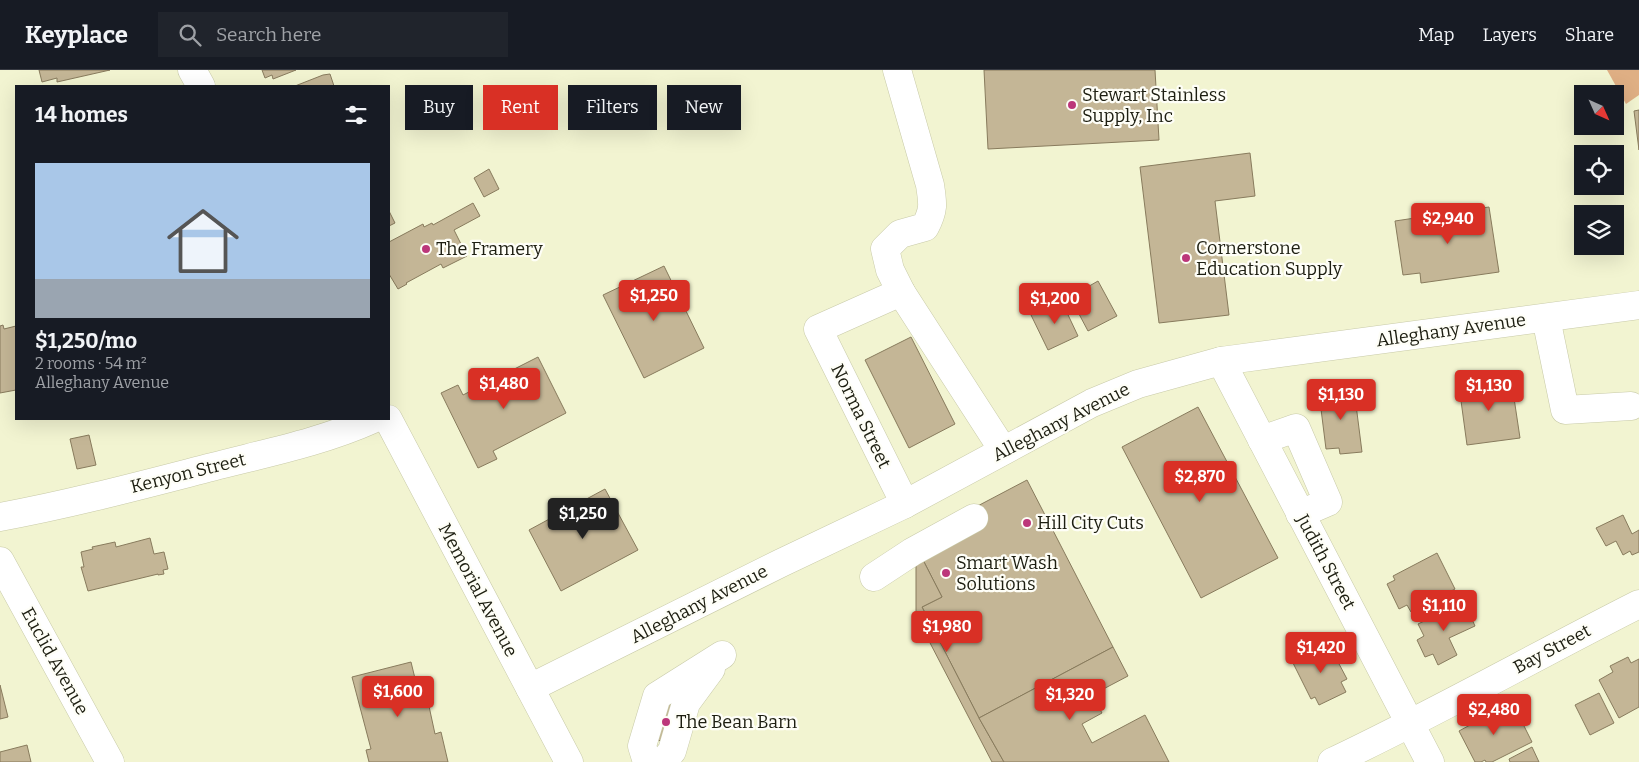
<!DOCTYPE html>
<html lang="en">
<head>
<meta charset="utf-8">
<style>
  body { margin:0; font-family:Bitter,serif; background:#20242c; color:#f1f3f6; height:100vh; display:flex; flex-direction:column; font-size:19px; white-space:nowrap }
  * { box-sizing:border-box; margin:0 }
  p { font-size:16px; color:#9ea1a6 }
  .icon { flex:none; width:28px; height:28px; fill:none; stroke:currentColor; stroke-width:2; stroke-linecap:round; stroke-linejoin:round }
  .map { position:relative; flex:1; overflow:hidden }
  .panel { position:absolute; left:15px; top:15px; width:375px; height:335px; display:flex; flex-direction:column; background:#171b24; border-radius:0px; box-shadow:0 5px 20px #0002 }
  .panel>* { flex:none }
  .hud { position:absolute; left:405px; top:15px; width:475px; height:45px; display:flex; gap:10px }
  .needle { width:32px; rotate:135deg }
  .fabs { position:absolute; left:1574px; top:15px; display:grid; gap:10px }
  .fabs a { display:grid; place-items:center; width:50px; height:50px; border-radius:0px; background:#171b24; box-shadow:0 5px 20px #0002; font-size:25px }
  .price { position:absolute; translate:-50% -42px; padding:0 11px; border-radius:5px; background:#d93025; color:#fff; font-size:16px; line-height:32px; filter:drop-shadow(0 1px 2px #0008) }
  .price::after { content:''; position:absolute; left:50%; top:30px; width:15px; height:11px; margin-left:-8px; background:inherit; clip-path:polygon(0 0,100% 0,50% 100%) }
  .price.current { background:#222; color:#fff }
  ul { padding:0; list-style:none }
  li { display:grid; align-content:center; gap:10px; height:265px; padding:0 20px }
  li+li { border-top:1px solid #363941 }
  li span { display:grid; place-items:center; height:155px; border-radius:0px; color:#555 }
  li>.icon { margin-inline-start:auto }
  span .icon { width:90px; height:90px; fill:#fffc; stroke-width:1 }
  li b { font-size:21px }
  h2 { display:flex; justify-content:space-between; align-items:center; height:60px; padding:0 20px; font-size:21px }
  .chip { padding:0 18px; border-radius:0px; background:#171b24; box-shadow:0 5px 20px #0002; font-size:18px; line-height:45px }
  .chip.current { background:#d93025; color:#fff }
  header { display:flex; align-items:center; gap:30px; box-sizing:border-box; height:70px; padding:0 25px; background:#171b24; border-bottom:1px solid #363941 }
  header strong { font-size:24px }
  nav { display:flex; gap:28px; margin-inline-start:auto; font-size:18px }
  .search { width:350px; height:45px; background:#20242c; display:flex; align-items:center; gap:12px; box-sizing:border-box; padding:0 18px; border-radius:0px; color:#9ea1a6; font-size:19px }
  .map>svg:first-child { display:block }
  .forest { fill:#dfaf84 }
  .building { fill:#c4b696; stroke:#887b5d }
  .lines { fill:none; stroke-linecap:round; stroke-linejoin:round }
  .minor-casing { stroke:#c8caa8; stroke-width:29 }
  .major-casing { stroke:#c8caa8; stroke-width:29 }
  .minor { stroke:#fff; stroke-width:28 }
  .major { stroke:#fff; stroke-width:28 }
  .poi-dot { fill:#bc377a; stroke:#fefef7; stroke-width:2 }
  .labels { text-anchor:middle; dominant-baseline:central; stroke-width:4.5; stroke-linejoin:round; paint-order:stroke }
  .poi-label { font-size:18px; fill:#1d1e11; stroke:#fefef7; text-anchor:start }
  .street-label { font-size:18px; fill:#1d1e11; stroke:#fefef7 }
</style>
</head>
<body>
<header>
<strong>Keyplace</strong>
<div class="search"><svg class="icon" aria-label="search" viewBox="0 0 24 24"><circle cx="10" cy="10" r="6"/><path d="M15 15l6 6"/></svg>Search here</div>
<nav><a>Map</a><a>Layers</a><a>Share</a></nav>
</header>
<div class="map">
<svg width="1639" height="692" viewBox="0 0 1639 692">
  <rect width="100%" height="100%" fill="#f2f4d1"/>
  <!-- forest -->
  <path class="forest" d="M1607 0H1639V25L1626 34Z"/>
  <!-- building -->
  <g class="building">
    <path d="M39 0H110L57 12V8L42 12Z"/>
    <path d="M262 0H296L273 9 272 5 265 8Z"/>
    <path d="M984 0H1155L1159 70 988 79Z"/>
    <path d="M330 4 334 16H295L323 5Z"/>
    <path d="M1639 40V80L1634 41Z"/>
    <path d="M1250 83 1255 126 1215 131 1229 245 1159 253 1140 97Z"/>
    <path d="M489 99 499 119 484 127 474 108Z"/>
    <path d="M473 133 480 146 454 160 467 186 443 198 441 194 406 213 407 214 398 219 389 204V172L423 154 424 157 432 153 433 155Z"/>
    <path d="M1489 137 1499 202 1421 213 1420 203 1403 205 1395 151Z"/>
    <path d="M389 141 395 153 389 156Z"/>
    <path d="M664 196 704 278 644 308 603 225Z"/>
    <path d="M1098 211 1117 246 1088 261 1070 227Z"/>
    <path d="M1061 230 1078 266 1048 280 1031 245Z"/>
    <path d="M3 255 4 259 16 256V320L0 323V256Z"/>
    <path d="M911 267 955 354 909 378 865 290Z"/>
    <path d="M538 287 566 343 493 381 497 389 478 398 441 323 458 315 463 325Z"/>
    <path d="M1511 308 1520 368 1467 375 1459 316Z"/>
    <path d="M1354 319 1362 382 1340 384 1339 378 1326 379 1319 323Z"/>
    <path d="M1198 337 1278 488 1201 528 1122 377Z"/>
    <path d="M89 365 96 395 77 399 70 369Z"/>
    <path d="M1027 410 1113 577 979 648 922 537 942 527 922 488 970 440Z"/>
    <path d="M605 419 638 480 561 521 529 460Z"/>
    <path d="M1623 445 1632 464 1639 460V482L1632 485 1630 481 1623 485 1616 471 1606 476 1596 458Z"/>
    <path d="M150 468 154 484 164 482 168 499 163 500 164 504 158 505V504L88 521 81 497H84L81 482 93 479 92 477 115 472 116 477Z"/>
    <path d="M1437 483 1455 519 1411 542 1407 535 1399 539 1387 514 1395 510 1393 506Z"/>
    <path d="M922 488 942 527 922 537 979 648 1004 692H992L916 546V490Z"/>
    <path d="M1464 532 1475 556 1449 568 1457 585 1438 595 1433 584 1425 587 1417 570 1424 566 1418 554Z"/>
    <path d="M1328 573 1347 609 1341 612 1346 622 1319 635 1315 627 1311 629 1292 591Z"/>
    <path d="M1113 577 1128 606 1092 625 1102 643 1082 654 1092 673 1145 645 1169 692H1004L979 648Z"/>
    <path d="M1628 587 1631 593 1639 589V637L1619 648 1599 610 1613 602 1610 596Z"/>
    <path d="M411 592 420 629 427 627 435 664 441 662 448 692H369L366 680 371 679 352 607Z"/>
    <path d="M0 615 8 647 0 649Z"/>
    <path d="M1599 623 1614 653 1590 665 1575 635Z"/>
    <path d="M664 632 678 636 668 673 654 669Z"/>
    <path d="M1503 634 1512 652 1520 648 1532 672 1492 692H1486L1485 690 1481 692H1475L1459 661 1470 655 1469 651Z"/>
    <path d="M27 675 31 692H0V682Z"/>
    <path d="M1532 677 1539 692H1510L1509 689Z"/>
  </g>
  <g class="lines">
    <defs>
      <g id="minor">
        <path d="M897 0 930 115C933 134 934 140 925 157L900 164 885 179 890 200 901 222 1003 380"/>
        <path d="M901 222 818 259 905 434"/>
        <path d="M1546 248 1565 340 1631 336"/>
        <path d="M1221 291 1430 692"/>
        <path d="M1262 370 1296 358 1328 432 1300 444"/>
        <path d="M0 447C71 434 142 415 212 397 266 383 322 372 373 349"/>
        <path d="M0 491 110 692"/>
        <path d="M874 507 912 482 974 448"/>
        <path d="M530 618 781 493 905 434 1092 333 1138 314 1221 291 1639 235"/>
        <path d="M647 692 642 676 657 626 722 585"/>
        <path d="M663 692 672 681 686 633 711 599"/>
        <path d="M1332 692C1436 643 1536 586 1639 534"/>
      </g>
      <g id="major">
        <path d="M192 0 201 16"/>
        <path d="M388 349 569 692"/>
      </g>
    </defs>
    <!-- minor casing -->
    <use href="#minor" class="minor-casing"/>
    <!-- major casing -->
    <use href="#major" class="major-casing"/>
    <!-- minor -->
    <use href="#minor" class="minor"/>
    <!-- major -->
    <use href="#major" class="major"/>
  </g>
  <!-- markers -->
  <g class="poi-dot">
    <circle cx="1072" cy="35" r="5"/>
    <circle cx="426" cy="179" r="5"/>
    <circle cx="1186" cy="188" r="5"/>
    <circle cx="1027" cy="453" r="5"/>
    <circle cx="946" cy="503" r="5"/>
    <circle cx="666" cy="652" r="5"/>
  </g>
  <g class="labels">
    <!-- poi labels -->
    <g class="poi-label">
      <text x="1082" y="25">Stewart Stainless<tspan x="1082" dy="21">Supply, Inc</tspan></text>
      <text x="1196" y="178">Cornerstone<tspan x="1196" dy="21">Education Supply</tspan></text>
      <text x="436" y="179">The Framery</text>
      <text x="1037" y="453">Hill City Cuts</text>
      <text x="956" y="493">Smart Wash<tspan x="956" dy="21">Solutions</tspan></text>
      <text x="676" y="652">The Bean Barn</text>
    </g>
    <!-- street labels -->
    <g class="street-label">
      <text transform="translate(1451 260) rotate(-8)">Alleghany Avenue</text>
      <text transform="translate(861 346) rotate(64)">Norma Street</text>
      <text transform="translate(1061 352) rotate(-27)">Alleghany Avenue</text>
      <text transform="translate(188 403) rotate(-14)">Kenyon Street</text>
      <text transform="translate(1326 492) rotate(62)">Judith Street</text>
      <text transform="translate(478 520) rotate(62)">Memorial Avenue</text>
      <text transform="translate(699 534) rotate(-27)">Alleghany Avenue</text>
      <text transform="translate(1552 579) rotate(-28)">Bay Street</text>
      <text transform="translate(55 591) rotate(61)">Euclid Avenue</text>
    </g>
  </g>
</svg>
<div class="fabs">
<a><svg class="needle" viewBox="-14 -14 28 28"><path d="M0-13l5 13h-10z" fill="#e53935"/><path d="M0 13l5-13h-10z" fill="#9ea1a6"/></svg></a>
<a><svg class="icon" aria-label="locate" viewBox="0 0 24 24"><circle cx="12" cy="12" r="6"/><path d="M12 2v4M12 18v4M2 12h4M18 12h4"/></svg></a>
<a><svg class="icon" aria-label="layers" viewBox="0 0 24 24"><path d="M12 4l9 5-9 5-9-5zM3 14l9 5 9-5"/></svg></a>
</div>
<b class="price" style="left:1448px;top:175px">$2,940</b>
<b class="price" style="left:654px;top:252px">$1,250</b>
<b class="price" style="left:1055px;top:255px">$1,200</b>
<b class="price" style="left:504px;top:340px">$1,480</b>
<b class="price" style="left:1489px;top:342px">$1,130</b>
<b class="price" style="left:1341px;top:351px">$1,130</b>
<b class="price" style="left:1200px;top:433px">$2,870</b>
<b class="price current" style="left:583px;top:470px">$1,250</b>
<b class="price" style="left:1444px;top:562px">$1,110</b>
<b class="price" style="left:947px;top:583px">$1,980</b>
<b class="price" style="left:1321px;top:604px">$1,420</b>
<b class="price" style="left:398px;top:648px">$1,600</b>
<b class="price" style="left:1070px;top:651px">$1,320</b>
<b class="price" style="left:1494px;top:666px">$2,480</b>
<div class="hud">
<a class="chip">Buy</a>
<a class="chip current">Rent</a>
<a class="chip">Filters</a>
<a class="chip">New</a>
</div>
<section class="panel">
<h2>14 homes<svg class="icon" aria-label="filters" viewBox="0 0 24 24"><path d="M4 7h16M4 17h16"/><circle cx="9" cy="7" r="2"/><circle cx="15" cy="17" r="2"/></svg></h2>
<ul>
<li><span style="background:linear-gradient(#a9c7e8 75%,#9aa5b1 0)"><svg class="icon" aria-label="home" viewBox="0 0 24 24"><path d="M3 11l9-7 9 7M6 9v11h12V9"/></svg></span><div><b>$1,250/mo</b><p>2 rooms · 54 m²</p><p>Alleghany Avenue</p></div></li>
</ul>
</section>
</div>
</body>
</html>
